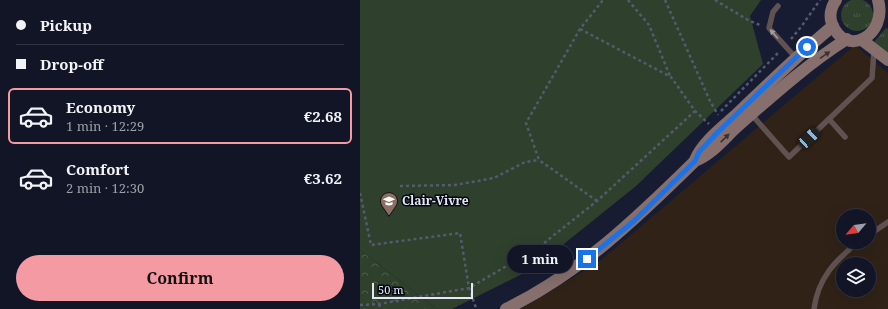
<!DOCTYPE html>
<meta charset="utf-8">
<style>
body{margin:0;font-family:"Noto Serif",serif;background:#1f2232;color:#f1f3f6;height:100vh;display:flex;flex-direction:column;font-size:15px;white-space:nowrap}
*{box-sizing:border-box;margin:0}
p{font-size:13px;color:#9c9fa7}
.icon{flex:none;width:22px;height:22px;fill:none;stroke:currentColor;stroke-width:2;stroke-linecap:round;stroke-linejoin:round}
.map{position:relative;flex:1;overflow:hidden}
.sheet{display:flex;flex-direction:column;background:#121526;width:360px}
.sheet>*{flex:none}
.hud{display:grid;align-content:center;height:88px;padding:0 16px;background:#121526}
.needle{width:26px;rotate:241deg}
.fabs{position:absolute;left:476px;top:209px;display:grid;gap:8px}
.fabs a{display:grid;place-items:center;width:40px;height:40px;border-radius:50%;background:#121526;box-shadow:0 4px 16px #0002,0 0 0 1px #313443;font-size:20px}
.scale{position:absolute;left:12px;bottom:10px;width:101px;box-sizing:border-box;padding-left:4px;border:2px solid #e3e7f7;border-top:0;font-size:11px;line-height:14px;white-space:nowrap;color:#e3e7f7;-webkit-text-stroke:3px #060811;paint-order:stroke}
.end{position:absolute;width:18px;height:18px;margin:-9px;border:5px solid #1a73e8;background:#fff;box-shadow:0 0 0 2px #fff}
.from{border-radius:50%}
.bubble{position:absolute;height:28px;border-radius:14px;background:#121526;box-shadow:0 4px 16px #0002,0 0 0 1px #313443;font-size:13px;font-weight:700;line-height:28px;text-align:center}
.car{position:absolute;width:12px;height:24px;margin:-12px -6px;border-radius:5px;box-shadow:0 0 3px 1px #0007;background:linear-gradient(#222 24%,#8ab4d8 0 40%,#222 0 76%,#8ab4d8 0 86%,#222 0)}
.hud b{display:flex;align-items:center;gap:14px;height:38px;font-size:15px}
.hud b+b{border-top:1px solid #313443}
.hud i{width:10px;height:10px;background:#f1f3f6}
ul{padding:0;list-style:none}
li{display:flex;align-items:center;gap:12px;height:56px;margin:0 8px 6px;padding:0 8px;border:2px solid transparent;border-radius:6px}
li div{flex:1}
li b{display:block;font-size:15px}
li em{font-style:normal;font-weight:700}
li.on{border-color:#f49aa3}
li>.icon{width:36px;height:36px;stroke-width:1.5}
.primary-button{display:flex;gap:8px;margin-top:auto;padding:8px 16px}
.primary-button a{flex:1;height:46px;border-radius:24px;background:#f49aa3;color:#111;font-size:16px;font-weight:700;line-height:46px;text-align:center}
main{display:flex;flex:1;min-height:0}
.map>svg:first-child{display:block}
</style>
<main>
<section class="sheet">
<div class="hud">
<b><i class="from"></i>Pickup</b>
<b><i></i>Drop-off</b>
</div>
<ul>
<li class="on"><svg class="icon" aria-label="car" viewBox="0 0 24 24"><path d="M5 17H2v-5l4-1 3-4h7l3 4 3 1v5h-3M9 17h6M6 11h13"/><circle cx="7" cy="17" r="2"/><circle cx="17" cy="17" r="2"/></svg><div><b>Economy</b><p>1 min · 12:29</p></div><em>€2.68</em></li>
<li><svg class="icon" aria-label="car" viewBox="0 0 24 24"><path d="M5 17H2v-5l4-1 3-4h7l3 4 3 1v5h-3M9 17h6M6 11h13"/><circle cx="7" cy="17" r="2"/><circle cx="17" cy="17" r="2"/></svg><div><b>Comfort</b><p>2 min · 12:30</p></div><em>€3.62</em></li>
</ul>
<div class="primary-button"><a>Confirm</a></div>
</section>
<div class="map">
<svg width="528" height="309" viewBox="0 0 528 309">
<defs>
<pattern id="grass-tufts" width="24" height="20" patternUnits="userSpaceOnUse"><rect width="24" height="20" fill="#2f402c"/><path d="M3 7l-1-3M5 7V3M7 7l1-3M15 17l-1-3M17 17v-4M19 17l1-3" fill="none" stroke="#4d5c4b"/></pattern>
<pattern id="forest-crowns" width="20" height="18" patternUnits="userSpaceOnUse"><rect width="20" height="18" fill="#2f402c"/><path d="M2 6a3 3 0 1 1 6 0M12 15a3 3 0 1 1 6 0" fill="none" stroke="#4d5c4b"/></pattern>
</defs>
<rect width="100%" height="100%" fill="#181c33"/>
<!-- commercial -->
<path fill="#302216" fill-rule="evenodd" d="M495,45L528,73V309H161L240,261ZM483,216H509V242H483ZM483,264H509V290H483Z"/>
<!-- grass -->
<g fill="url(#grass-tufts)">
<circle cx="497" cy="15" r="16"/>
<path d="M526,28L528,29V53L514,42Z"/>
</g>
<!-- forest -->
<path fill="url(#forest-crowns)" d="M0,250L77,309H0Z"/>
<!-- pitch -->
<path fill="#2f402c" d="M0,0H401L390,16L403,64L276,186L174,268L92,309H77L0,250Z"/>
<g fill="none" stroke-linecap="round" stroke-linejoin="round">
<!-- path -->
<g stroke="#565a6f" stroke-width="2.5" stroke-dasharray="3 3" stroke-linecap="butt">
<path d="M268,0L289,25L310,76"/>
<path d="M305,0L350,101L358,115"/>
<path d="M355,0L388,20L402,26"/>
<path d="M220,29L311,77L335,111L349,124"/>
<path d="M431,39L441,27L460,0"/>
<path d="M361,111L419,52"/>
<path d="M40,186L95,185L134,178L165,162L179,160"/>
<path d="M0,193L11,245L100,233L109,288L116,308L114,309"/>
<path d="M237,201L179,160L166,123L220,29L243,0"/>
<path d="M19,304L20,309"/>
<path d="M0,305L19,304L109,288L179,247L237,201L335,111"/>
</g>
<!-- lane -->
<g stroke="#605250" stroke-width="5.5">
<path d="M418,6L413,12L409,28L436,58"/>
<path d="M391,114L429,157L512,78L514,50"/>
<path d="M469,119L485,137"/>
<path d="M509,235L528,222"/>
<path d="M454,309C458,278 475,261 498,242"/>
</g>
<!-- secondary -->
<g stroke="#866f6c" stroke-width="12">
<path d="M476,0C471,7 469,16 472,24C486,59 528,35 518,0"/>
<path d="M502,40L528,60"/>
<path d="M335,160C343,141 363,127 378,113C409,83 440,53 473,26"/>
<path d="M146,309C220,273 277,218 335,161C353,154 365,137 379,125C412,96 450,62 487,39"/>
</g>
</g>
<!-- one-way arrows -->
<defs><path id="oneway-solid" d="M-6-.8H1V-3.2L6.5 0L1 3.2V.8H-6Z"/></defs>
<use fill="#a29ca4" href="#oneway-solid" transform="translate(414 34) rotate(-131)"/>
<g fill="#393135">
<use href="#oneway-solid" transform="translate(465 55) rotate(-35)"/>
<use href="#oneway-solid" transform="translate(365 138) rotate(-44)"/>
</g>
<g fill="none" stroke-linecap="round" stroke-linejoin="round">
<!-- route -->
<path stroke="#1a73e8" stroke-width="5" d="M227,259L274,221L335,161L339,152L358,132L447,47"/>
</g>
<!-- icons -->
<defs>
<g id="school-pin" transform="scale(0.9)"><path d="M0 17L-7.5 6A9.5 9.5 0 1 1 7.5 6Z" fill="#8d6e63" stroke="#060811"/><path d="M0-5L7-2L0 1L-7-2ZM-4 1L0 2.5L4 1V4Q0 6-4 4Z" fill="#fff"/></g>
</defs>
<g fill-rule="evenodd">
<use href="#school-pin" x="29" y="201"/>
</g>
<g text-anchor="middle" stroke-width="3" stroke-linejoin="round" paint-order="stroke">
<!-- poi labels -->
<g font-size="12" font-weight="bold" fill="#e3e7f7" stroke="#060811" text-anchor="start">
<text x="42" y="205">Clair-Vivre</text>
</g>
</g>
</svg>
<div class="fabs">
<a><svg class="needle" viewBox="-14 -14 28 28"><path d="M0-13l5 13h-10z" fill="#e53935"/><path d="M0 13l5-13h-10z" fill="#9c9fa7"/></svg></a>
<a><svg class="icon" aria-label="layers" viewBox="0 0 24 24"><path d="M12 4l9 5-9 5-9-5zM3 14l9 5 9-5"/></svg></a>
</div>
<div class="scale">50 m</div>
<i class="end from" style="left:447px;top:47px"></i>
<i class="end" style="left:227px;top:259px"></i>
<div class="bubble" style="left:147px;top:245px;width:66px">1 min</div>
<i class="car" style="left:449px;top:138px;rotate:47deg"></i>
</div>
</main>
